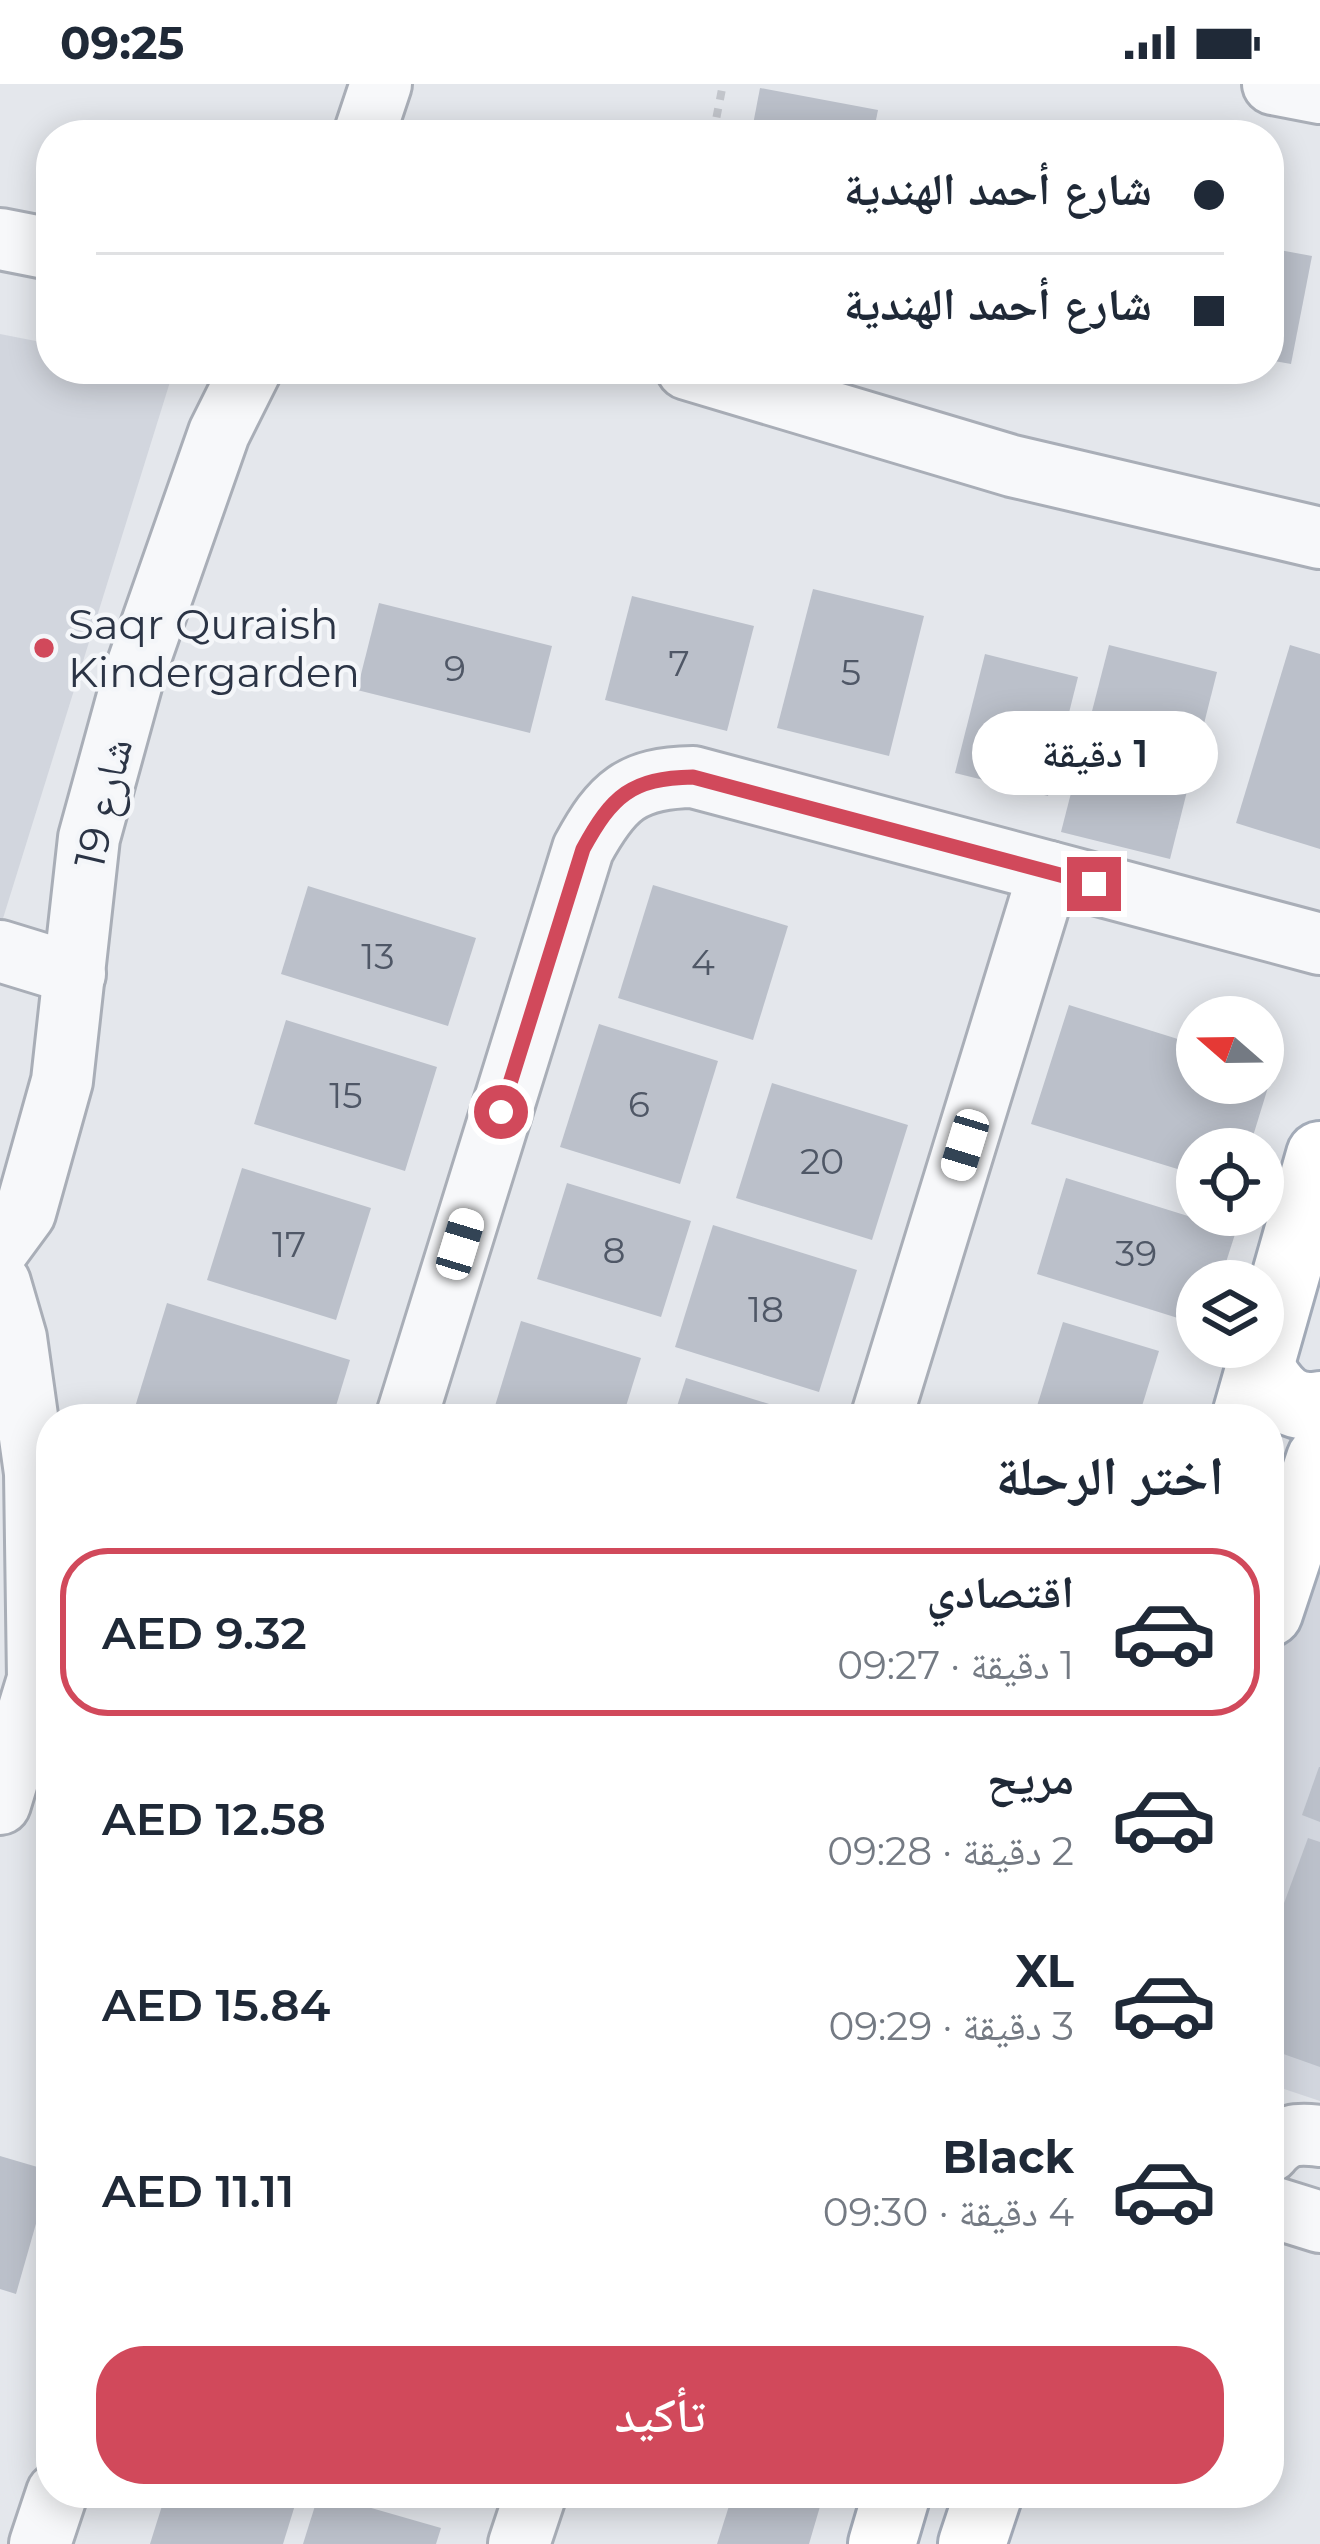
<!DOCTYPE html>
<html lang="ar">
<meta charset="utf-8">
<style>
body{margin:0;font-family:Montserrat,"Noto Naskh Arabic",sans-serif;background:#f2f2f3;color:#1f2937;direction:rtl;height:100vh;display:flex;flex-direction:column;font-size:45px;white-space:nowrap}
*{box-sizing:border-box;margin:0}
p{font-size:39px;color:#747a83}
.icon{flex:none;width:66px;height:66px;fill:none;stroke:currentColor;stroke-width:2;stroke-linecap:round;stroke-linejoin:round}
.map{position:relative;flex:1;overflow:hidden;direction:ltr}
.sheet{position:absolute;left:36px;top:1320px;width:1248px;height:1104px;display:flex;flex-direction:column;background:#fff;border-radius:48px;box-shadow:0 6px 30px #0003;direction:rtl}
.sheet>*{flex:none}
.hud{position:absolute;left:36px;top:36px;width:1248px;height:264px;border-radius:48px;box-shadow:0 6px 30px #0003;direction:rtl;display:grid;align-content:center;height:264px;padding:0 60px;background:#fff}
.needle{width:78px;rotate:290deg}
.fabs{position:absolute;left:1176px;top:912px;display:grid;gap:24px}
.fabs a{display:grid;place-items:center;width:108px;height:108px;border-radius:50%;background:#fff;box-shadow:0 6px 30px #0003;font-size:60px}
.end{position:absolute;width:54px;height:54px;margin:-27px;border:15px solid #d1495b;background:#fff;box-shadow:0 0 0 6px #fff}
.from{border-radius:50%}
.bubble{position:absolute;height:84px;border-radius:42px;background:#fff;box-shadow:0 6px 30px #0003;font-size:39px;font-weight:600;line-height:84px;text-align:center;direction:rtl}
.car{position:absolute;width:36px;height:72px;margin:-36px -18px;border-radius:15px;box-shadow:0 0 9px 3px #0007;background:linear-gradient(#fff 24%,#345 0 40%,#fff 0 76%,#345 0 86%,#fff 0)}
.hud b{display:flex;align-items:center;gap:42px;height:114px;font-size:45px}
.hud b+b{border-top:3px solid #e0e1e3}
.hud i{width:30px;height:30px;background:#1f2937}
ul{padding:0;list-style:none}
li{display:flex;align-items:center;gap:36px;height:168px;margin:0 24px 18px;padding:0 36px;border:6px solid transparent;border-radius:48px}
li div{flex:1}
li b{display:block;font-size:45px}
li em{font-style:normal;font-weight:600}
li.selected{border-color:#d1495b}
li>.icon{width:108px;height:108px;stroke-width:1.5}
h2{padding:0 60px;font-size:54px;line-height:144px}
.button{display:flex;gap:24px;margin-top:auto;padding:24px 60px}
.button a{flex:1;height:138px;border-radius:48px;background:#d1495b;color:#fff;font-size:48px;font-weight:600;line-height:138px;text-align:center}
.status{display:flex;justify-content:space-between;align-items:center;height:84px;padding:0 60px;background:#fff;direction:ltr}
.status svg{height:33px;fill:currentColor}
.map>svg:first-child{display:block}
</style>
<div class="status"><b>09:25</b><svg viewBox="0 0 49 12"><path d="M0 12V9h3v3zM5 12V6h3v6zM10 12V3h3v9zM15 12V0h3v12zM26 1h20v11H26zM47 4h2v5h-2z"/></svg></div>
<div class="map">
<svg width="1320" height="2460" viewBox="0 0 1320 2460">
<rect width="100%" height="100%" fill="#e4e7ec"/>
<!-- built -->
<g fill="#d2d6de">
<path d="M0,250L51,260V285H174L0,844Z"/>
<path d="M1320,1399V2017L1269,2000V1559Z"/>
</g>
<!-- building -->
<g fill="#bbc0ca">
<path d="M760,4L878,26L873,51H751Z"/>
<path d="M912,42L951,49V51H910Z"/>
<path d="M1269,164L1312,172L1291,280L1269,276Z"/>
<path d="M813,505L924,532L889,672L777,644Z"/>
<path d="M632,512L754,542L727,647L605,616Z"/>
<path d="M379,519L552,562L530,649L357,606Z"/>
<path d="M1109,561L1217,588L1170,775L1061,748Z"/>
<path d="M1290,561L1320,570V765L1236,739Z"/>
<path d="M985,570L1078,593L1048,712L955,689Z"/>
<path d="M653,801L788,842L753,956L618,914Z"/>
<path d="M308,802L476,854L448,942L281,890Z"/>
<path d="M1069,921L1197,961V999H1263V981L1274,984L1249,1065H1197V1091L1031,1040Z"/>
<path d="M286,936L437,983L405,1087L254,1040Z"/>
<path d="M599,940L718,977L680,1100L560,1063Z"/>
<path d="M772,999L908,1041L872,1156L736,1114Z"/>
<path d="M242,1084L371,1124L336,1236L207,1196Z"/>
<path d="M1066,1094L1236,1147L1220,1197H1197V1240L1037,1190Z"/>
<path d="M567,1099L691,1137L661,1233L537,1195Z"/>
<path d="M713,1141L857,1186L819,1308L675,1263Z"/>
<path d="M167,1219L350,1276L332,1335H174L135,1323Z"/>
<path d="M521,1237L641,1274L622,1335H491Z"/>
<path d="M1063,1238L1159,1267L1138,1335H1033Z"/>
<path d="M686,1294L814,1334V1335H673Z"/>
<path d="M1319,1683H1320V1738L1302,1731Z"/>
<path d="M1308,1754L1320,1758V1983L1269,1965V1860Z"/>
<path d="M0,2072L51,2087L16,2210L0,2205Z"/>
<path d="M166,2409H257L295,2421L283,2460H150Z"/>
<path d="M319,2409L441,2444L436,2460H303Z"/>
<path d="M733,2409H789L821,2419L809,2460H717Z"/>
</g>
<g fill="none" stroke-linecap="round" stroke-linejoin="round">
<!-- minor casing -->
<g stroke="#a9aeb7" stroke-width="66">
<g id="minor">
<path d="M1273,0L1320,9"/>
<path d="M364,51L381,0"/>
<path d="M0,155L51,165"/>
<path d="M687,285L1012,382L1320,454"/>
<path d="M0,867L75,890"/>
<path d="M0,1163L25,1129L62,997L89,754L133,594L219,349L251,285"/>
<path d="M0,1199L16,1254L35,1389L38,1595L0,1720"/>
<path d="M406,1335L583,765C612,712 631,694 693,693L1320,860"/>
<path d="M881,1335L1049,788"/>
<path d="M1269,2068C1284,2050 1297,2049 1320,2052"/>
<path d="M1269,2122L1320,2138"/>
<path d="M40,2460L57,2409"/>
<path d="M519,2460L536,2409"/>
</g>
</g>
<!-- major casing -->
<g stroke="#a3abb8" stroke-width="72">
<g id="major">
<path d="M1261,1284C1274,1308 1290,1327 1320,1321"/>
<path d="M1245,1335L1320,1071"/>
<path d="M1269,1529L1320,1375"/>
<path d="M882,2460L897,2409"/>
<path d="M972,2460L989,2409"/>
</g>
</g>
<!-- path -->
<path stroke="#c2c5cb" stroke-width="8" stroke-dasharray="9 9" stroke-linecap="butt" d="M713,51L723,0"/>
<!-- minor -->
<use href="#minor" stroke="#f7f8fa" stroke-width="60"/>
<!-- major -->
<use href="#major" stroke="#fff" stroke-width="66"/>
</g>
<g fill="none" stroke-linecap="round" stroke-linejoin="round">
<!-- route -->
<path stroke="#d1495b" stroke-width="15" d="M501,1028L583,765C612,712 631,694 693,693L1094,800"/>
</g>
<!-- markers -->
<circle fill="#d1495b" stroke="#f4f6f9" stroke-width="4.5" cx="44" cy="564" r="12"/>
<g text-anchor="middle" stroke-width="9" stroke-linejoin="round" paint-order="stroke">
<!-- number labels -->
<g font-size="36" fill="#4f5766">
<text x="679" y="592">7</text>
<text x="455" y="597">9</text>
<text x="851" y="601">5</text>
<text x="378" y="885">13</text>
<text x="703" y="891">4</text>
<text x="346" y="1024">15</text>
<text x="639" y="1033">6</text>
<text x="822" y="1090">20</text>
<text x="289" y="1173">17</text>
<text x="614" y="1179">8</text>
<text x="1136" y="1182">39</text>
<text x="766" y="1238">18</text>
</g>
<!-- poi labels -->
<g font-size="42" fill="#2b3445" stroke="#f4f6f9" text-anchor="start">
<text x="68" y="555">Saqr Quraish<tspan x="68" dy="48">Kindergarden</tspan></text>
</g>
<!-- street labels -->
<g font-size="42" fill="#2b3445" stroke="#f4f6f9">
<text transform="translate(103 719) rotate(-77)" y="15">شارع 19</text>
</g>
</g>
</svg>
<div class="fabs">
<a><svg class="needle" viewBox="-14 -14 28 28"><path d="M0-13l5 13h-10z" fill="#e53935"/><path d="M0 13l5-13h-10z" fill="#747a83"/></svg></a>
<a><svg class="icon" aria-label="locate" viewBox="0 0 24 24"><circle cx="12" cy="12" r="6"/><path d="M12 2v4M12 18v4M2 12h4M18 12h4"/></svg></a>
<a><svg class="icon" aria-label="layers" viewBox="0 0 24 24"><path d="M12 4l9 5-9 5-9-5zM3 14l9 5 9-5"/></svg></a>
</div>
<i class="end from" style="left:501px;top:1028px"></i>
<i class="end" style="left:1094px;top:800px"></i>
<div class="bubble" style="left:972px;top:627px;width:246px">1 دقيقة</div>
<i class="car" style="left:965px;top:1061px;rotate:197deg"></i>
<i class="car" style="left:460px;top:1160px;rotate:17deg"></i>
<div class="hud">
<b><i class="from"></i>شارع أحمد الهندية</b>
<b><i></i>شارع أحمد الهندية</b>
</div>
<section class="sheet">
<h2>اختر الرحلة</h2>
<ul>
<li class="selected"><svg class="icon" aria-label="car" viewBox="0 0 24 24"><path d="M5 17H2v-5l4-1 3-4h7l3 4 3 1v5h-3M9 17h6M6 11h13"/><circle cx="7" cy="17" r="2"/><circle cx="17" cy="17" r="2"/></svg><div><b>اقتصادي</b><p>1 دقيقة · 09:27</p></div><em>AED 9.32</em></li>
<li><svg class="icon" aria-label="car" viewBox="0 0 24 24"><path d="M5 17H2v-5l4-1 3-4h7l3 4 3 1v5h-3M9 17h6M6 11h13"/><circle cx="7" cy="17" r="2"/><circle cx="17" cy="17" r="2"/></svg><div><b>مريح</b><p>2 دقيقة · 09:28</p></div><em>AED 12.58</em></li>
<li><svg class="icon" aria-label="car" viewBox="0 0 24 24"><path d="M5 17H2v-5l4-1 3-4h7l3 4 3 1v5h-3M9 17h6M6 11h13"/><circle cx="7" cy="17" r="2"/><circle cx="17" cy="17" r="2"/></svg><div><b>XL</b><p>3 دقيقة · 09:29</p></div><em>AED 15.84</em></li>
<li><svg class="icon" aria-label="car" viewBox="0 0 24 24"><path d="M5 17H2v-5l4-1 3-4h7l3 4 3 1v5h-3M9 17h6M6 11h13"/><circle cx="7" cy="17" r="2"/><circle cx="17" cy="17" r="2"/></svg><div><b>Black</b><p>4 دقيقة · 09:30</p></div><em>AED 11.11</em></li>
</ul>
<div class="button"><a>تأكيد</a></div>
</section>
</div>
